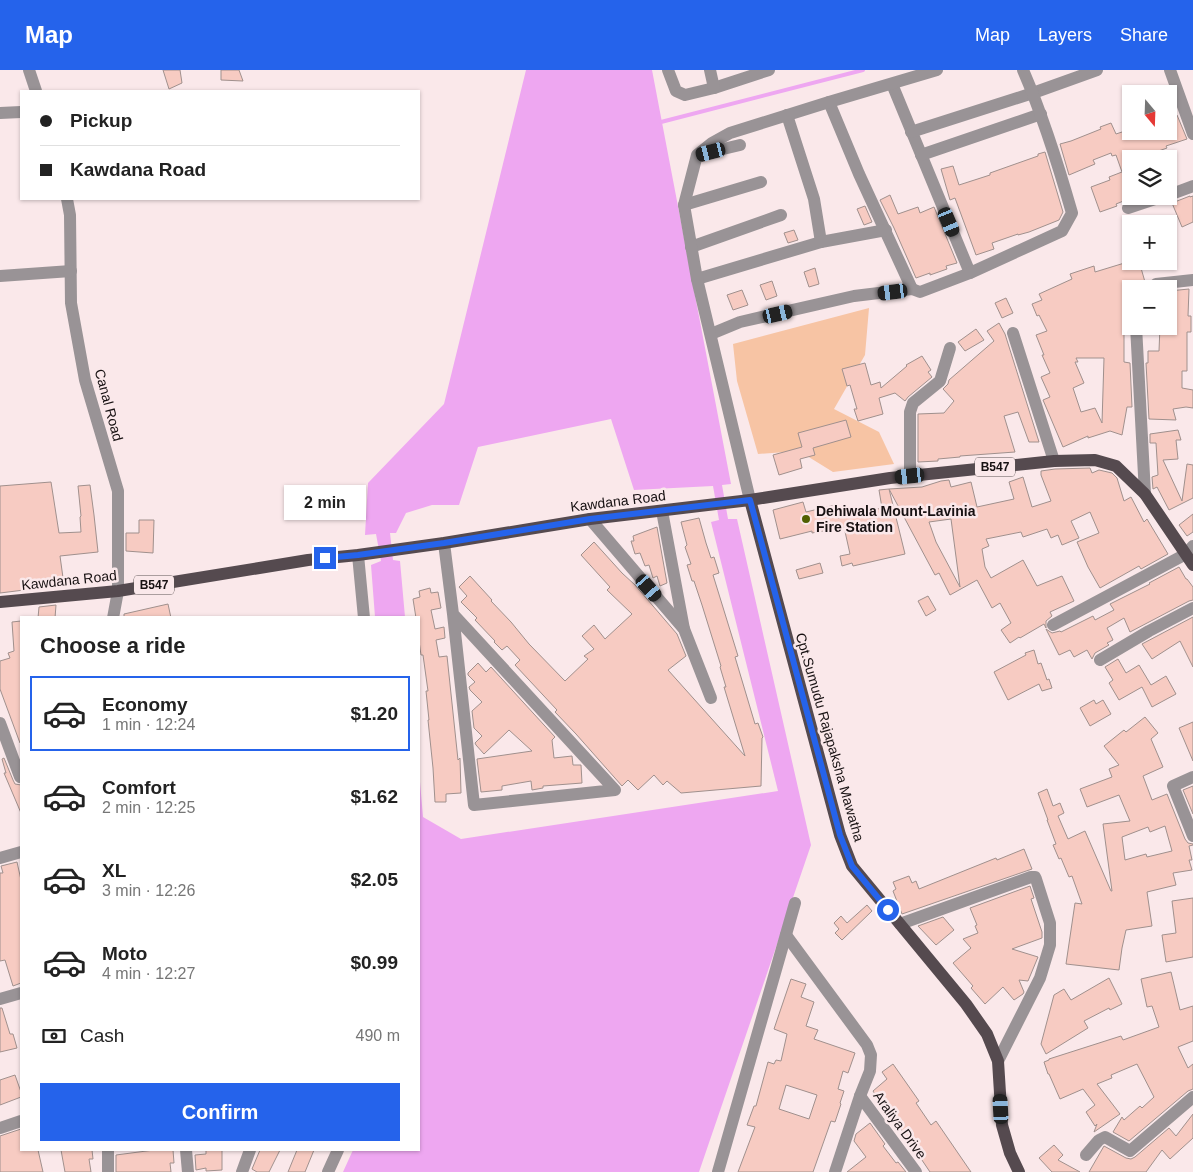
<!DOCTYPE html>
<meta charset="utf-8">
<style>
body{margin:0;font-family:Helvetica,sans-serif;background:#f2f2f2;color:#222;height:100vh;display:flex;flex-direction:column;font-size:19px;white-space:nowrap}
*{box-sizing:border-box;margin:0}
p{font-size:16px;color:#767676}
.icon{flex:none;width:28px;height:28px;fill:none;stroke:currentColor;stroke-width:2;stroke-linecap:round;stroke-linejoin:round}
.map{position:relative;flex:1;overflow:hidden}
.drawer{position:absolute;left:20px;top:546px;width:400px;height:535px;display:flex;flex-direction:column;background:#fff;border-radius:0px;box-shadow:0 1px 4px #0004}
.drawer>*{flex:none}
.hud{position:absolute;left:20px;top:20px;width:400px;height:110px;border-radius:0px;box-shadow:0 1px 4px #0004;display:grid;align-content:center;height:110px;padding:0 20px;background:#fff}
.needle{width:32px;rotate:161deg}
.buttons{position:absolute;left:1122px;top:15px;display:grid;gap:10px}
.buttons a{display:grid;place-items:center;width:55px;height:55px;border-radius:0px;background:#fff;box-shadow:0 1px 4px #0004;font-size:25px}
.end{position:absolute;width:22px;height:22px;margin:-11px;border:6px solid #2563eb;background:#fff;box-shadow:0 0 0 2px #fff}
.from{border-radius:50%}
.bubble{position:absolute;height:35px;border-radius:0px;background:#fff;box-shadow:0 1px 4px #0004;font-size:16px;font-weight:700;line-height:35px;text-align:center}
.car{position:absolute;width:15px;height:30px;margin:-15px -8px;border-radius:6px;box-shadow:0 0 4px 1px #0007;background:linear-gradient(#222 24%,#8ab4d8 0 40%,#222 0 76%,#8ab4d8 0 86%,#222 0)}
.hud b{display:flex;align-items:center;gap:18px;height:48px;font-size:19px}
.hud b+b{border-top:1px solid #e0e0e0}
.hud i{width:12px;height:12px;background:#222}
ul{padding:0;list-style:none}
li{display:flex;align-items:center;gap:15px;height:75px;margin:0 10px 8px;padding:0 10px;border:2px solid transparent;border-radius:0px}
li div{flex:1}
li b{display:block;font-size:19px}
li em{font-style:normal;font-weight:700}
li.selected{border-color:#2563eb}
li>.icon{width:45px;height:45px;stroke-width:1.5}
h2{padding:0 20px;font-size:22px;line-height:60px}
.pay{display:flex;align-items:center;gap:12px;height:55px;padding:0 20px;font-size:19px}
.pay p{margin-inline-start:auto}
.action{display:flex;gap:10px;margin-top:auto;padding:10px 20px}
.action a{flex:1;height:58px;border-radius:0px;background:#2563eb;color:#fff;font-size:20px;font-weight:700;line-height:58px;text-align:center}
header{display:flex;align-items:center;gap:30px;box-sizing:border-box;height:70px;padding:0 25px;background:#2563eb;color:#fff}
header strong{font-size:24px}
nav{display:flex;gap:28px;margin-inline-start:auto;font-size:18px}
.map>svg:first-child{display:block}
</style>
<header>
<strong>Map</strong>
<nav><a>Map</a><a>Layers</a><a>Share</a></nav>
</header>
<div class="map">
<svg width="1193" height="1102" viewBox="0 0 1193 1102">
<rect width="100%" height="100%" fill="#fae8ea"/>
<!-- green -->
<path fill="#f7c4a4" d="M869,238L865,285L834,339L879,362L894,394L833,402L799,381L758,384L737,311L733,274Z"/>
<!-- water -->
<path fill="#eea7f1" d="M526,0H652L731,414L722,415L728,449H737L811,775L699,1102H343L353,1080H419V700L423,747L461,769L778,721L711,452L719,450L713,416L634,420L611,349L478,377L459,435H432L406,443L396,463H390L393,490L400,491L405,547H375L371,495L381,491L376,464L365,465L368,413L444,334Z"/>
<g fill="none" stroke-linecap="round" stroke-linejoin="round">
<!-- stream -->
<path stroke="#eea7f1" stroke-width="4" d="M661,52L863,0"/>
</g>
<!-- building -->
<g fill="#f7cbc2" stroke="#a0908d" fill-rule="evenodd">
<path d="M163,0H180L182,13L169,19Z"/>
<path d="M221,0H239L243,11L221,10Z"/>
<path d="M1177,45L1187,69L1166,76L1167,78L1136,89H1131V90L1129,91L1131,98V128L1116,134L1117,136L1100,142L1091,117L1110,110L1109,107L1122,102L1116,85L1112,86L1111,83L1093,90L1095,94L1069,105L1060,74L1071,71L1101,59L1100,57L1111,53L1116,64L1131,59V61H1169V47Z"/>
<path d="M1045,82L1063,142L1059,150L1029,162L1018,165V164L992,173L994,179L976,185L955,128L950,130L941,99L953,96L959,115L990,105V103L1038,86V84Z"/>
<path d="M890,125L898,144L918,137L920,143L934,137L957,193L946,196L947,199L930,205V203L916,208L894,158L880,130Z"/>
<path d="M1190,126V127L1193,126V152L1182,157L1172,133Z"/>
<path d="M865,136L872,152L864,155L857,139Z"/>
<path d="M794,160L798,170L788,173L784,163Z"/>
<path d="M1131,191H1139L1147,219H1125L1131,238V249L1129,252L1124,253V292L1130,293L1132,337H1127L1122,365L1110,361L1088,368V366L1063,377L1043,330L1050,327L1041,307L1050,303L1042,285H1044L1036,265L1047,261L1039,245L1037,246L1032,234L1042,230L1039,224L1072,209L1070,204L1094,196L1095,202ZM1076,288H1104L1102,353L1095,338L1081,342L1073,318L1084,313L1075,292H1078Z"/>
<path d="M815,198L819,214L809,217L804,202Z"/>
<path d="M772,211L777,226L766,230L760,215Z"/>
<path d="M1189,219L1188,246H1191V262H1187V301H1182V318L1193,320V338L1186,337L1173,339L1176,350L1149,349L1146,293H1148V281H1159L1160,256H1169V221Z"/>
<path d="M742,220L748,235L733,240L727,225Z"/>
<path d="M1006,228L1013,243L1002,248L995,233Z"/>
<path d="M999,253L1005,264L1039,372H1029L1018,342L1004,346L1015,382L960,386V387L938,389V391L918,392V344L944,343L954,331L943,319L948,314L949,310L994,271L987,261Z"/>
<path d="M976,259L984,270L965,281L958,272Z"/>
<path d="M922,286L931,300L928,302L932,307L908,327L905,331L895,323L879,328L883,344L858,351L854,339H857L850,315L847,316L842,299L865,293L871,315L880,312L881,318L907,296L906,295Z"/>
<path d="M846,350L851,367L813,378L815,385L800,389L802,398L779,405L773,385L802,377L798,363Z"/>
<path d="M1178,360L1181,370H1176L1178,389L1163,390L1182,431L1187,394L1193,395V428L1169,440L1157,417L1153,419L1152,407L1158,405L1156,373H1150V364Z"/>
<path d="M1090,398L1092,403L1099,400L1112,403L1117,408L1124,431L1131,427L1144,452L1147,449L1168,484L1141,499L1139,496L1100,518L1088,497L1077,472L1099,463L1090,442L1071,451L1079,468L1062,475L1058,465L1051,468L1047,459L1023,467L1021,462L986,469L989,476L982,479L985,497L991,508L1023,490L1037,516L1062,506L1074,531L1050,542L1052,546L1046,551V558L1044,554L1020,568L1019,567L1010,573L1001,560L1011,553L1000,533L992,538L977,510L950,525L939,503L935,505L889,419L922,417L941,411L949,410L951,417L971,412L977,437L1014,429L1009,412L1023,407L1032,437L1051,431L1041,405V401L1055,399ZM951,449L960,517L936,472L929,452Z"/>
<path d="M51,412L59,463L81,462L80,447L81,446L78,416L90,415L94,445L98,482L60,486L64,515L0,523V416Z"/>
<path d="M889,419L905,484L853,496L852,493L842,496L840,486L850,484L844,457L812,463V461L780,469L773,440L803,432L806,442L835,435L838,448L882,438L879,420Z"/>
<path d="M1193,444V462L1187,466L1179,455Z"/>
<path d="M699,448L706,473L711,488L714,487L719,503L713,505L738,586L735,587L755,654L758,653L763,667L762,668L761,716L681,723L667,711L663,715L654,705L638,720L628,710L622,716L576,664L555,642L557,640L515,595L520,590L507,576L502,580L494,572L495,571L475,550L477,548L461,532L467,526L459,517L470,506L492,530L491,531L511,552L529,574L565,611L588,589L584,586L594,579L582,566L594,555L605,569L632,544L607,520L610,517L581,485L594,472L622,503L635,515L677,564L686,586L668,600L745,686L724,617H726L720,597L721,596L702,535L694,511H692L687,495L691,494L685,477L687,475L681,452Z"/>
<path d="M139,450H154L153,483L126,481V463H139Z"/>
<path d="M657,457L667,513L660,516L657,506L653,508L649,495L645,496L640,483L635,484L631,471H634L633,466Z"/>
<path d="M820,493L823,503L799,509L796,500Z"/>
<path d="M1179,497L1186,509H1187L1193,517V530L1189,531L1130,562L1124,548L1107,558L1113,570L1107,573L1109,575L1095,583L1092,589L1087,580L1074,587L1070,580L1059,585L1046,559L1052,563L1060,561L1061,562L1093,546L1095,550L1114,540L1110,534L1150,514L1149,513Z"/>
<path d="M430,518L431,523L438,522L441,538L431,540L435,559L444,557L445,568L436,570L439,587L447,586L458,690L460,688L461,723L446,724V732H435L433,698L428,650H429L426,621H428L423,585H421L419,571V548H416L413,529L420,527L419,521Z"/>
<path d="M928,526L936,540L926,546L918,531Z"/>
<path d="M168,534L171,548H124V544Z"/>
<path d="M56,535L55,548H38L39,537Z"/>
<path d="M1193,547V597L1180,571L1152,589L1142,574Z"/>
<path d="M21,551V672L20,673L0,619V591L10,588L8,583L14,581L12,552Z"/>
<path d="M1034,580L1038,594L1041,593L1047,610L1049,609L1052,618L1042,621L1039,614L1008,630L994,602L1026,585L1025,583Z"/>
<path d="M1118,589L1126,603L1139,595L1151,615L1166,606L1176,624L1152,637L1142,617L1119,630L1109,613L1113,610L1105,597Z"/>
<path d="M478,593L486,602L491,597L555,667L552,670L554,688L572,686L573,695H581L582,713L543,716V718L532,720L531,711L502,716V720L481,722L477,689L532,681L509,660L484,684L476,675L475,673L482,666L474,658L472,641L482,632L470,620L469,617L475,612L468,605V603Z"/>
<path d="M1094,630L1096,634L1103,630L1111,644L1090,656L1080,638Z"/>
<path d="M1145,647L1158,663L1151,669L1163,697L1143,706L1152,730L1167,724L1185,769L1188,773L1193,774V775L1189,776L1192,790H1189L1192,800L1173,803L1176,815L1147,822L1152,856L1126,860L1122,878L1119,900L1066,894L1075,833L1082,834L1072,806L1069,807L1061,788L1059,789L1053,775L1056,774L1047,750H1048L1038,723L1047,719L1053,736L1060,733L1064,743L1058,746L1068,769L1085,761L1111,821H1112L1103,754L1130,751L1119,725L1087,737L1080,719L1112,707L1109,699L1119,695L1104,676L1124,660L1126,662ZM1165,756L1172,781L1147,787L1146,784L1125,790L1122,767L1148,757L1150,762Z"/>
<path d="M1193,652V691L1179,658Z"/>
<path d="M4,688L13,710L15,714L21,715V743L4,703H6L2,689Z"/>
<path d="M1193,716V744L1183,720Z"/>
<path d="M1024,779L1032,799L902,844L893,821L896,819L893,812L909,806L912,813L916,811L919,819L996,788L997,790Z"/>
<path d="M17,792L21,810V913L13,916L5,890L0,891V803H3L1,796Z"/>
<path d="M1030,816L1034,828L1031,829L1042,862V868L1012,879L1038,887L1028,911L1019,910L1024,922L1023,924L1014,930L1003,917L985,934L971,918L973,916L953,893L971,878L963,869L978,863L975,856L977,855L970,838Z"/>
<path d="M1193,828V887L1166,892L1162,865L1176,863L1172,831Z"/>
<path d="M867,835L872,841L842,870L835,863L839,859L834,853L841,846L847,853Z"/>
<path d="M943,847L954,860L936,875L918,856Z"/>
<path d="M1171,902L1180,940L1193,936V971L1178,977L1188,998L1193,994V1019L1188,1021L1129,1071L1113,1062L1122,1047L1124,1050L1140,1036L1142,1038L1154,1027L1137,994L1111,1005L1112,1008L1097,1014L1120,1044L1094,1062L1097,1054L1095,1056L1086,1042L1095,1035L1083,1019L1060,1029L1049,1004H1048L1044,992L1049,990V989L1121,966L1123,970L1159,957L1152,936L1147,937L1141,909Z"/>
<path d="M1109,908L1122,934L1110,940L1109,938L1084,951L1088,958L1046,984L1041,974L1054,925L1064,919L1071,930Z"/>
<path d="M791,909L806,914L801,927L814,932L806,956L818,960L814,969L855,983L848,1003L843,1001L838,1019L844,1021L840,1033L841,1034L835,1052L831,1051L813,1102H738L755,1057L747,1055L754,1036H756L768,992L774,994L776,990L781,991L787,964L774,959ZM786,1015L817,1025L809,1049L779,1039Z"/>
<path d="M0,938H2L10,964H13L17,978L0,982Z"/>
<path d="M893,994L919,1031L916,1033L931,1055L936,1051L971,1102H930L899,1056L901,1055L884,1030L880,1032L873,1021L887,1009L882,1002Z"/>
<path d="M15,1005L21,1022V1027L0,1035V1010Z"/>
<path d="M1193,1044V1068L1170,1089L1162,1080L1146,1102H1089L1104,1076L1126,1088L1131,1089L1135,1087L1169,1058L1176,1066Z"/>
<path d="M870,1053L885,1074L883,1076L896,1093L898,1092L906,1102H847L866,1087L854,1071L856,1064Z"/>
<path d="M21,1059V1080H38L43,1102H0V1066Z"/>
<path d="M1054,1075L1063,1085L1058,1090L1080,1102H1052L1039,1088Z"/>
<path d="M61,1080H92L93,1089H89L91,1102H65Z"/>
<path d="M154,1080H173L174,1093H170L171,1102H116V1085Z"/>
<path d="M206,1080H222V1100L206,1101V1098L196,1100L195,1085L206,1084Z"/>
<path d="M260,1080H280L269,1102H257L252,1099Z"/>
<path d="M297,1080H314L305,1102H288Z"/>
</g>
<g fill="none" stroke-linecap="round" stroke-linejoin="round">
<!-- minor -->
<g stroke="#999396" stroke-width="12">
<path d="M29,0L36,21"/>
<path d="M668,0L676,21L685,25L714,18L769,0"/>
<path d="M710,0L714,18"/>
<path d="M1170,0L1193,64"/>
<path d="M892,14L970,203"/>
<path d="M829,32L859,104L912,219"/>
<path d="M0,43L21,42"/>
<path d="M787,45L814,129L821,172"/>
<path d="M911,62L1033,23L1097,0"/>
<path d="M702,84L740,75"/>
<path d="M921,85L1041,44"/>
<path d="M1169,125L1193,116"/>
<path d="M67,129L70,145L71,233L85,310L118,421V521L113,548"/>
<path d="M684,135L761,112"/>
<path d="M1128,138L1164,126"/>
<path d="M691,177L781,145"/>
<path d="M0,206L71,201"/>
<path d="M697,209L821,172L886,160"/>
<path d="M1156,214L1193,210"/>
<path d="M1136,256L1145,424"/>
<path d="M1013,263L1054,391"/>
<path d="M711,264L740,252L854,226L912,219L920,222L970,203L1062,161L1072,143C1058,94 1043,46 1023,0"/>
<path d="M910,406V342L913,333L940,311L950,278"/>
<path d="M750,430L697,209L684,135L697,85L712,73L730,63L829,32L937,0"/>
<path d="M662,441L684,559"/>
<path d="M590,449L684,559L711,628"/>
<path d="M444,473L453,544L474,735L615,720L453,544"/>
<path d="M358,485L364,548"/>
<path d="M1053,555L1186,484L1193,476"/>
<path d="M1100,590L1149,561L1193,538"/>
<path d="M0,653L20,707"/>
<path d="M1193,707L1173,716L1193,766"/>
<path d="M0,788L21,782"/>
<path d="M900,854L1031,807H1035L1036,809L1050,853V875L1040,908L998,991"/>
<path d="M786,865L867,975L871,985L870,1001L860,1026L835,1102"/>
<path d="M0,929L21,923"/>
<path d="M860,1026L916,1102"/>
<path d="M0,1058L21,1051"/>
<path d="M186,1080L188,1102"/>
<path d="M1086,1085L1099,1070L1105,1067L1130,1081L1193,1027"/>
<path d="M108,1102V1080"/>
<path d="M242,1102L250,1080"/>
<path d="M328,1102L338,1080"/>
<path d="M718,1102L795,833"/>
</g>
<!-- major -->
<g stroke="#554a4f" stroke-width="12">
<path d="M750,430L840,765L852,796L966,934L987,964L998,991L1002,1055L1010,1083L1019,1102"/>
<path d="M0,532L118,521L308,490L358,485L444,473L590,449L750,430L890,408L1054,391L1095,390L1116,396L1145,424L1193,495"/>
</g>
</g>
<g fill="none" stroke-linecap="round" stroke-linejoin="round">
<!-- route -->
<path stroke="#2563eb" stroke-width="6" d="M325,488L358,485L444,473L590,449L750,430L840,765L852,796L888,840"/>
</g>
<!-- markers -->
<circle fill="#516001" stroke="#fae8ea" stroke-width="2" cx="806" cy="449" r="5"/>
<g text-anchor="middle" stroke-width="5" stroke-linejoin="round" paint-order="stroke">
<!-- shield labels -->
<g fill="#fae8ea" stroke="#5b5253" stroke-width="1">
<rect x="975" y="387.5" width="40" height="19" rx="4"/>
<rect x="134" y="505.5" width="40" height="19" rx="4"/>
</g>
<g font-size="12" font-weight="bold" fill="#171112">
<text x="995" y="401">B547</text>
<text x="154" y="519">B547</text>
</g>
<!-- street labels -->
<g font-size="14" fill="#171112" stroke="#fae8ea">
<text transform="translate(109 335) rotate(75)" y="5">Canal Road</text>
<text transform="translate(618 431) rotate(-7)" y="5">Kawdana Road</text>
<text transform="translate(69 510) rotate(-6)" y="5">Kawdana Road</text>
<text transform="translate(830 667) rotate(74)" y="5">Cpt.Sumudu Rajapaksha Mawatha</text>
<text transform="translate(900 1055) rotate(54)" y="5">Araliya Drive</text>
</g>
<!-- poi labels -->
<g font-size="14" font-weight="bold" fill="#171112" stroke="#fae8ea" text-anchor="start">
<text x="816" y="446">Dehiwala Mount-Lavinia<tspan x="816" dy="16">Fire Station</tspan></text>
</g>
</g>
</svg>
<div class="buttons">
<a><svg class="needle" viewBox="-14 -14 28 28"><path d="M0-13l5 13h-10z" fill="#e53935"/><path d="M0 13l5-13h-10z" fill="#767676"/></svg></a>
<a><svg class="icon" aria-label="layers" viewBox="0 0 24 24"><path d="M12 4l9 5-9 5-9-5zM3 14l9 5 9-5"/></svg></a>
<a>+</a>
<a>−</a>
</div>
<i class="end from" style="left:888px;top:840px"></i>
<i class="end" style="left:325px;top:488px"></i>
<div class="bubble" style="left:284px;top:415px;width:82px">2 min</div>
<i class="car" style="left:711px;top:82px;rotate:256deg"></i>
<i class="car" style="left:949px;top:152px;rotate:157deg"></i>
<i class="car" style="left:893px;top:222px;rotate:263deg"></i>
<i class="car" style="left:778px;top:244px;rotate:77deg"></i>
<i class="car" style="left:910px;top:406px;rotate:264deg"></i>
<i class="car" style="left:649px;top:518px;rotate:139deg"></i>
<i class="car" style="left:1001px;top:1039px;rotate:357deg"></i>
<div class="hud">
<b><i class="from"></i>Pickup</b>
<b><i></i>Kawdana Road</b>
</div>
<section class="drawer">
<h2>Choose a ride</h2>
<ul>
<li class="selected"><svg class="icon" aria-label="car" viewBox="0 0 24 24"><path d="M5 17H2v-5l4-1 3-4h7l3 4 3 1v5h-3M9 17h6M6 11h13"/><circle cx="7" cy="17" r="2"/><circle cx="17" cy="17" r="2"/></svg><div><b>Economy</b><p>1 min · 12:24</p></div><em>$1.20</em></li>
<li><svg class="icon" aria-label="car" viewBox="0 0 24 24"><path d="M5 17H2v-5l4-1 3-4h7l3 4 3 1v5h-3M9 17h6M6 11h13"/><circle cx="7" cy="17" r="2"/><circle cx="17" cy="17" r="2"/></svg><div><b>Comfort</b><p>2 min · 12:25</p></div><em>$1.62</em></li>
<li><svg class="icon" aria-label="car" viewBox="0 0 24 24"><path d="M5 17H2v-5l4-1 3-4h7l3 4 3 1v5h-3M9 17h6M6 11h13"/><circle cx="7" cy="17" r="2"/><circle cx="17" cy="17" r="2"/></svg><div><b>XL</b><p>3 min · 12:26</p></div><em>$2.05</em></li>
<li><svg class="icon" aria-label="car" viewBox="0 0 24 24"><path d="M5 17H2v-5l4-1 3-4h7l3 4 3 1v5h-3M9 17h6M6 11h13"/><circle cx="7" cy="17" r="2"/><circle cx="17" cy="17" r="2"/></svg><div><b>Moto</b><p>4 min · 12:27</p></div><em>$0.99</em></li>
</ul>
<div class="pay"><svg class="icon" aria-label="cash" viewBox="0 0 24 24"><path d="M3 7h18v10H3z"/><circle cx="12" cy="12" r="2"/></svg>Cash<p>490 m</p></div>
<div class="action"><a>Confirm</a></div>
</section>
</div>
